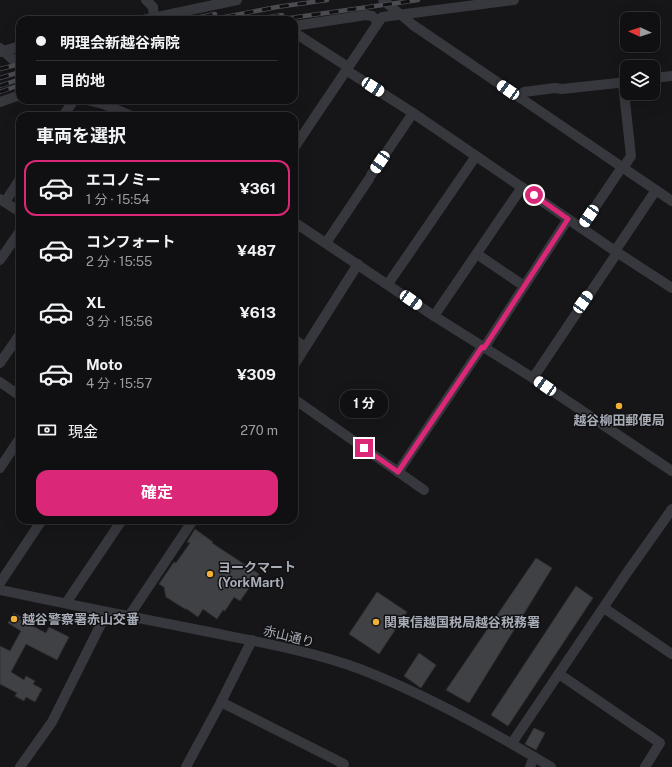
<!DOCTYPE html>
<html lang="ja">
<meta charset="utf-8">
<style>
body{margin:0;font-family:"Public Sans","Noto Sans JP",sans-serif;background:#1e1e20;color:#f1f3f6;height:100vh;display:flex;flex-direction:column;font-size:15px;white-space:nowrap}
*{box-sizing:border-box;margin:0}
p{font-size:13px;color:#9c9d9f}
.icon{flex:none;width:22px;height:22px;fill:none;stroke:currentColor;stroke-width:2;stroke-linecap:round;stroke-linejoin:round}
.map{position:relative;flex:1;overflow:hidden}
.drawer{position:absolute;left:16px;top:112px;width:282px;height:412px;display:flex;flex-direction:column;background:#101012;border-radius:12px;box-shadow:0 4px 16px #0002,0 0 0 1px #303032}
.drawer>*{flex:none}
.top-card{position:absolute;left:16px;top:16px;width:282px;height:88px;border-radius:12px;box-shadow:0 4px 16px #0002,0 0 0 1px #303032;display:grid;align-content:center;height:88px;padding:0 20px;background:#101012}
.needle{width:26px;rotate:273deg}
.controls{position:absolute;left:620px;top:12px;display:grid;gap:8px}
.controls a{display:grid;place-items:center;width:40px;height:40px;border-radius:8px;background:#101012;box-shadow:0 4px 16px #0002,0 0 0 1px #303032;font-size:20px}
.end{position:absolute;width:18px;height:18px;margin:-9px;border:5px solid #db2777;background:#fff;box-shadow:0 0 0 2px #fff}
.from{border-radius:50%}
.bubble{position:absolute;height:28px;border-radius:12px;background:#101012;box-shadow:0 4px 16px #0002,0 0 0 1px #303032;font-size:13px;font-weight:700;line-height:28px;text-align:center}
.car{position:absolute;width:12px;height:24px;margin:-12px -6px;border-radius:5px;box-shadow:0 0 3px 1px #0007;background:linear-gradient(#fff 24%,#345 0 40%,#fff 0 76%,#345 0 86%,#fff 0)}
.top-card b{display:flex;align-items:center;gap:14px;height:38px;font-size:15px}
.top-card b+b{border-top:1px solid #303032}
.top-card i{width:10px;height:10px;background:#f1f3f6}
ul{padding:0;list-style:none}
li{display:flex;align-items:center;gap:12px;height:56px;margin:0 8px 6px;padding:0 12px;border:2px solid transparent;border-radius:12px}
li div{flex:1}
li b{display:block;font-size:15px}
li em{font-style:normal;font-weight:700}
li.on{border-color:#db2777}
li>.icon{width:36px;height:36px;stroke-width:1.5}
h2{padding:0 20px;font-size:18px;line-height:48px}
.pay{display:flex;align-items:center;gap:10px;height:44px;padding:0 20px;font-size:15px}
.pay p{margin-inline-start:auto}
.button{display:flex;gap:8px;margin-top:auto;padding:8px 20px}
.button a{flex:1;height:46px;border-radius:12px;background:#db2777;color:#fff;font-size:16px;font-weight:700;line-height:46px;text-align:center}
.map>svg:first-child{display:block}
</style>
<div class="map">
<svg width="672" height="767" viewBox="0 0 672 767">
<rect width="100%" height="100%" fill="#161618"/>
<!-- building -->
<g fill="#404145" stroke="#303034">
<path d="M195,529L213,542L212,543L259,574L240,601L234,597L225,611L223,610L217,619L203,609L198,617L187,609H185L166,597L164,587L159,584L174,562L176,563L190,543L187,542Z"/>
<path d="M536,558L552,568L469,703L446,690Z"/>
<path d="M576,586L593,598L508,726L491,715Z"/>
<path d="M377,592L407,612L379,654L349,634Z"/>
<path d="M14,613L21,617L19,619L46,633L49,627L69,637L57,660L26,644L11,672L24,680L26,676L35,681L33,684L42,689L35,702L26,697L24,701L15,696L17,693L0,684V646L10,651L21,631L8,623Z"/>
<path d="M419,653L436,665L421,688L404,676Z"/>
<path d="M534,728L545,733L536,750L525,744Z"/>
</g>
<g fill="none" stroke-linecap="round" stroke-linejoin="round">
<!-- minor -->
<g stroke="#37383d" stroke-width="10">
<path d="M146,0L153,7L154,18"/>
<path d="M383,0L413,25L672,201"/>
<path d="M143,20L237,0"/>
<path d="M294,26L366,15L372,16L378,22"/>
<path d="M294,31L295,33L348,67"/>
<path d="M0,48L20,66"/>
<path d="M0,52L20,46"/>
<path d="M346,70L413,113L476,156"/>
<path d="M653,78L672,76"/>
<path d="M623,83L631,156L623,168"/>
<path d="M520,98L524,92L555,88L562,89L627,82"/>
<path d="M87,100L103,104L132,116"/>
<path d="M0,102L20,95"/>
<path d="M63,116L74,100"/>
<path d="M294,148L382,17L514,0"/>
<path d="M371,175L413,113"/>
<path d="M0,199L20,212"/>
<path d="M5,202L20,179"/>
<path d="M294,222L434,316L533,378L672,471"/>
<path d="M581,228L622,167"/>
<path d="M326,243L369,179"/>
<path d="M615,251L656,190"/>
<path d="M477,254L524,286"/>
<path d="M0,260L20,231"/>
<path d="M388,284L476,156L615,251L672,288"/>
<path d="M434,316L522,187"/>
<path d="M294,339L305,347"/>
<path d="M484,348L568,219"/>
<path d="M0,363L20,334"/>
<path d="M294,365L358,264"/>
<path d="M533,378L617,253"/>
<path d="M0,382L20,396"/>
<path d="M294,399L424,490"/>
<path d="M0,468L20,438"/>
<path d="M398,472L482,347"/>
<path d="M0,583L42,520"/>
<path d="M0,590C66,604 132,617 199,630C253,641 308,650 360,669C427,695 490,730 551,767"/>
<path d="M66,603L122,520"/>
<path d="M604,608L672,654"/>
<path d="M129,616L193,520"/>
<path d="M559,674L660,743L645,767"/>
<path d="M221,702L344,764L342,767"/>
<path d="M512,743L626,574L672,509"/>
<path d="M20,767L52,722L107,612"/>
<path d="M186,767L221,702L252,640"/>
<path d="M530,767L534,757"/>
</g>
<!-- rail casing -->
<g stroke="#4a4c52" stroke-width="4.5">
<g id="rail">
<path d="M186,20L215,14"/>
<path d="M209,20L277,7L327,0"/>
<path d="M252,20L282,15"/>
<path d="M276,20L418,0"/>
<path d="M0,69L20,64"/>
<path d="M0,78L20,72"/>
<path d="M0,86L20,79"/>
<path d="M0,92L20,85"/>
</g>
</g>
<!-- rail -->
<use href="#rail" stroke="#111113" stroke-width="3" stroke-dasharray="9" stroke-linecap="butt"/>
</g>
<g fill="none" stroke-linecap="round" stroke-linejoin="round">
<!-- route -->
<path stroke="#db2777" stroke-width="5" d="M364,448L398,472L482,347L484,348L568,219L534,195"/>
</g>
<!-- markers -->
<g fill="#f2b134" stroke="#111113" stroke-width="1.5">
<circle cx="619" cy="406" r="4"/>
<circle cx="210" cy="574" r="4"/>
<circle cx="14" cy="619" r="4"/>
<circle cx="376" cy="622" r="4"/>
</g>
<g text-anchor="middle" stroke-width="3" stroke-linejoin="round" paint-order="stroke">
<!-- poi labels -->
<g font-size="13" font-weight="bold" fill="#a8adb8" stroke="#111113" text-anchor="start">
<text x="619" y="425" text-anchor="middle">越谷柳田郵便局</text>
<text x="218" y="572">ヨークマート<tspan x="218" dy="15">(YorkMart)</tspan></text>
<text x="22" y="624">越谷警察署赤山交番</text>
<text x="384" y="627">関東信越国税局越谷税務署</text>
</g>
<!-- street labels -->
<g font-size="13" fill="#a8adb8" stroke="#111113">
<text transform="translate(289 636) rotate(14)" y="5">赤山通り</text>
</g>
</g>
</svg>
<div class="controls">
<a><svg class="needle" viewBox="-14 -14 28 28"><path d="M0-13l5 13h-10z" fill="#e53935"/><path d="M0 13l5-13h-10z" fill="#9c9d9f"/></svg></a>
<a><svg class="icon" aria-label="layers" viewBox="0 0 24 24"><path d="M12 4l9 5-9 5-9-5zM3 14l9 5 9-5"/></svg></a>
</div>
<i class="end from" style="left:534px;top:195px"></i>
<i class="end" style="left:364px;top:448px"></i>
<div class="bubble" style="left:340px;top:390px;width:48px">1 分</div>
<i class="car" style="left:373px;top:87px;rotate:123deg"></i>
<i class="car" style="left:508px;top:90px;rotate:305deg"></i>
<i class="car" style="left:380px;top:162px;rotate:214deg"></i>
<i class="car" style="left:589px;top:216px;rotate:214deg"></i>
<i class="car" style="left:411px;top:300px;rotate:125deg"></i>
<i class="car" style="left:583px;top:302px;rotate:35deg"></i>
<i class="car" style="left:545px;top:386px;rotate:304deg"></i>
<div class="top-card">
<b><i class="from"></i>明理会新越谷病院</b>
<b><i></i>目的地</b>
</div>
<section class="drawer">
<h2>車両を選択</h2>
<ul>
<li class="on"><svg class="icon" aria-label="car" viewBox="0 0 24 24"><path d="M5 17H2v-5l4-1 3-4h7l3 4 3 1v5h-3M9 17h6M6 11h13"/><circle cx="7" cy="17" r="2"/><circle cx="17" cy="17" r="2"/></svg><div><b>エコノミー</b><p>1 分 · 15:54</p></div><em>¥361</em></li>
<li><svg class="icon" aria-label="car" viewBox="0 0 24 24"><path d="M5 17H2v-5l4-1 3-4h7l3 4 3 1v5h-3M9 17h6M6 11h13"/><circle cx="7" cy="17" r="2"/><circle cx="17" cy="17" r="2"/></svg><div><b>コンフォート</b><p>2 分 · 15:55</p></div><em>¥487</em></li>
<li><svg class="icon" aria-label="car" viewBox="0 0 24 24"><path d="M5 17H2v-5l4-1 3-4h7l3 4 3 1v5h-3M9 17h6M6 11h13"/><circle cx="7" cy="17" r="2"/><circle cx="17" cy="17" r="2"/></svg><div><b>XL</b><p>3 分 · 15:56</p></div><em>¥613</em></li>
<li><svg class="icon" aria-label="car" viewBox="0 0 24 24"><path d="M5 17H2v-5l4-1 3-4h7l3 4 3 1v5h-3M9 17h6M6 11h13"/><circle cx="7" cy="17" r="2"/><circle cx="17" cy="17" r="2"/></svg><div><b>Moto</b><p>4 分 · 15:57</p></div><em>¥309</em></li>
</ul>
<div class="pay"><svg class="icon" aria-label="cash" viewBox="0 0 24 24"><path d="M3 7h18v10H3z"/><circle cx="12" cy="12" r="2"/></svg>現金<p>270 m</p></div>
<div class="button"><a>確定</a></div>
</section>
</div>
